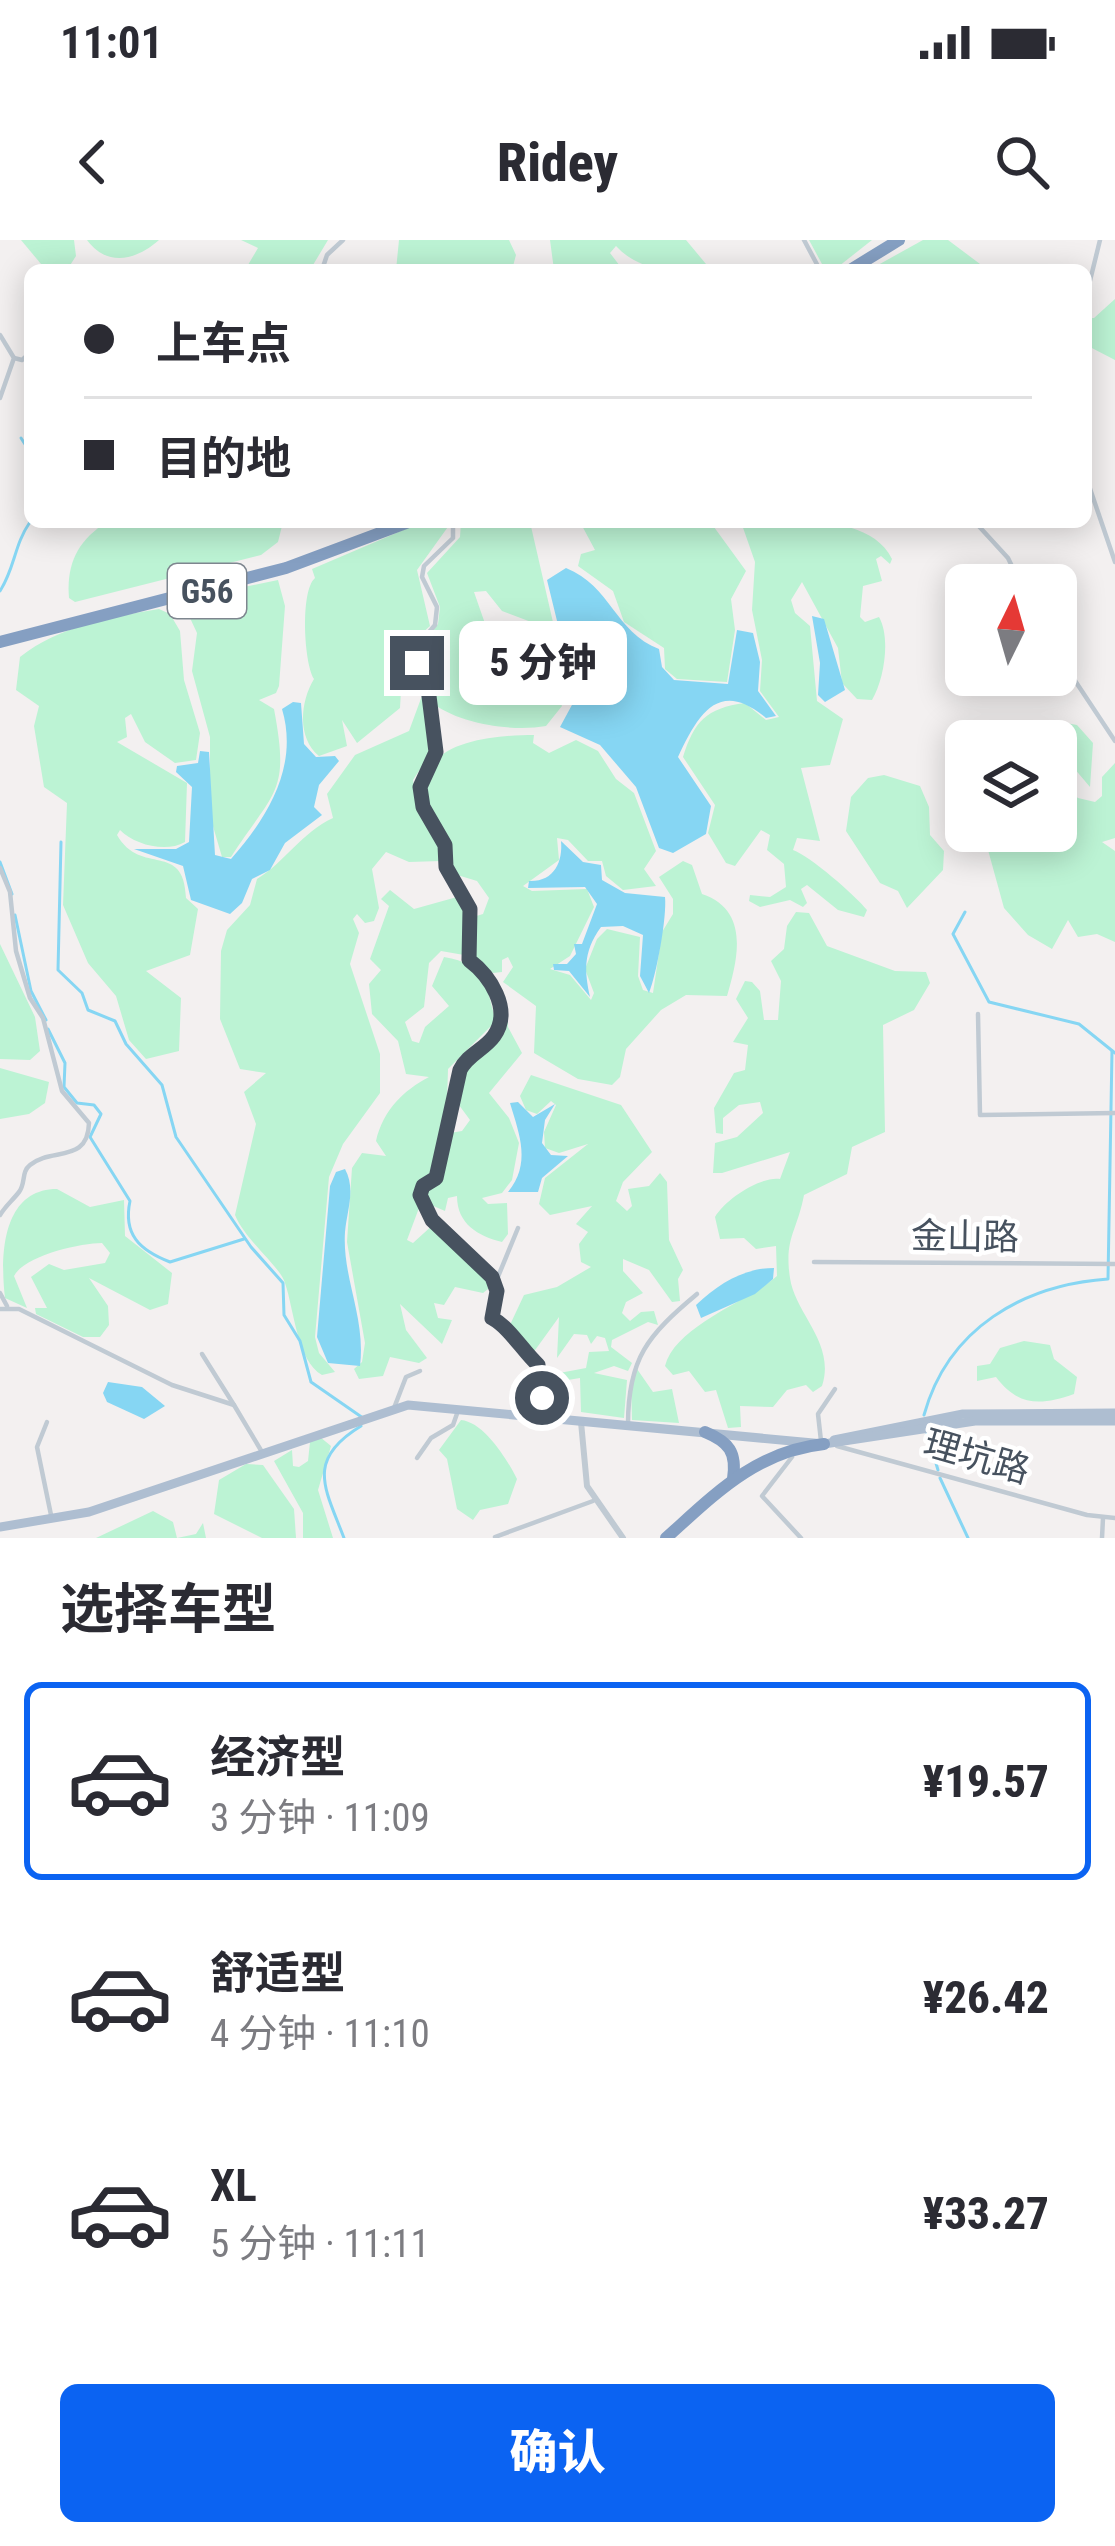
<!DOCTYPE html>
<html lang="zh">
<meta charset="utf-8">
<style>
body{margin:0;font-family:"Roboto Condensed","Noto Sans SC",sans-serif;background:#f2f2f3;color:#2b2b33;height:100vh;display:flex;flex-direction:column;font-size:45px;white-space:nowrap}
*{box-sizing:border-box;margin:0}
p{font-size:39px;color:#7c7c81}
.icon{flex:none;width:66px;height:66px;fill:none;stroke:currentColor;stroke-width:2;stroke-linecap:round;stroke-linejoin:round}
.map{position:relative;height:1298px;overflow:hidden}
.sheet{display:flex;flex-direction:column;background:#fff;flex:1}
.sheet>*{flex:none}
.top-card{position:absolute;left:24px;top:24px;width:1068px;height:264px;border-radius:18px;box-shadow:0 6px 30px #0003;display:grid;align-content:center;height:264px;padding:0 60px;background:#fff}
.needle{width:78px;rotate:5deg}
.buttons{position:absolute;left:945px;top:324px;display:grid;gap:24px}
.buttons a{display:grid;place-items:center;width:132px;height:132px;border-radius:18px;background:#fff;box-shadow:0 6px 30px #0003;font-size:60px}
.end{position:absolute;width:54px;height:54px;margin:-27px;border:15px solid #47525f;background:#fff;box-shadow:0 0 0 6px #fff}
.from{border-radius:50%}
.bubble{position:absolute;height:84px;border-radius:18px;background:#fff;box-shadow:0 6px 30px #0003;font-size:39px;font-weight:800;line-height:84px;text-align:center}
.top-card b{display:flex;align-items:center;gap:42px;height:114px;font-size:45px}
.top-card b+b{border-top:3px solid #e1e1e2}
.top-card i{width:30px;height:30px;background:#2b2b33}
ul{padding:0;list-style:none}
li{display:flex;align-items:center;gap:36px;height:198px;margin:0 24px 18px;padding:0 36px;border:6px solid transparent;border-radius:18px}
li div{flex:1}
li b{display:block;font-size:45px}
li em{font-style:normal;font-weight:800}
li.current{border-color:#0b63f2}
li>.icon{width:108px;height:108px;stroke-width:1.5}
h2{padding:0 60px;font-size:54px;line-height:144px}
.cta{display:flex;gap:24px;margin-top:auto;padding:24px 60px}
.cta a{flex:1;height:138px;border-radius:18px;background:#0b63f2;color:#fff;font-size:48px;font-weight:800;line-height:138px;text-align:center}
.status{display:flex;justify-content:space-between;align-items:center;height:84px;padding:0 60px;background:#fff;direction:ltr}
.status svg{height:33px;fill:currentColor}
header{display:flex;justify-content:space-between;align-items:center;height:156px;padding:0 60px;background:#fff;font-size:54px;font-weight:800}
.map>svg:first-child{display:block}
</style>
<div class="status"><b>11:01</b><svg viewBox="0 0 49 12"><path d="M0 12V9h3v3zM5 12V6h3v6zM10 12V3h3v9zM15 12V0h3v12zM26 1h20v11H26zM47 4h2v5h-2z"/></svg></div>
<header><svg class="icon" aria-label="back" viewBox="0 0 24 24"><path d="M15 5l-7 7 7 7"/></svg>Ridey<svg class="icon" aria-label="search" viewBox="0 0 24 24"><circle cx="10" cy="10" r="6"/><path d="M15 15l6 6"/></svg></header>
<div class="map">
<svg width="1115" height="1298" viewBox="0 0 1115 1298">
<rect width="100%" height="100%" fill="#f3f0f0"/>
<!-- green -->
<g fill="#bcf3d4">
<path d="M21,0H74L76,16L67,30H46Z"/>
<path d="M87,0H159C135,21 107,27 87,0Z"/>
<path d="M241,0H328L310,30H245L258,8Z"/>
<path d="M399,0H509L516,15L512,30H396Z"/>
<path d="M550,0H686L711,30C675,30 642,34 616,6L610,13L623,30H554Z"/>
<path d="M809,0H872L834,30L822,24Z"/>
<path d="M923,0H948L988,30H869Z"/>
<path d="M1115,59V120L1086,105V78H1094Z"/>
<path d="M107,282H283L278,302L261,315L75,362L69,358C66,324 78,300 107,282Z"/>
<path d="M422,282L450,284L417,330L430,386L409,405L413,422L402,433L400,468L357,503L342,480L347,506L319,516C297,498 300,462 314,439C304,423 300,351 315,338L312,329Z"/>
<path d="M461,282H530L555,391L502,371L486,351L474,352L489,395C520,407 548,432 562,466L546,486C512,492 457,484 430,461L433,447L418,410L438,384L440,367L427,333L460,297Z"/>
<path d="M580,282H707L714,287L746,331L731,359L735,390L727,442L677,439L665,429L664,408L624,382L613,351L578,326L581,314L595,310Z"/>
<path d="M741,282C787,282 869,272 892,319L890,324L881,316L876,319L882,341L863,346L860,377L865,382L879,377C891,398 884,440 872,460L857,459L842,443L838,408L802,342L791,360L795,373L810,386L817,461L843,479L830,525L801,528L820,601L797,598L793,610C810,616 855,655 867,670L864,677L838,670L807,645L801,649L807,663L803,667L790,660L760,667L749,661L750,655L770,657L786,647L784,624L767,610L770,595L761,590L735,626L726,623L708,593L715,565L683,517C694,482 706,468 745,463L766,480L779,477L760,451L762,420L752,370L755,322Z"/>
<path d="M278,340L285,366L279,446L276,453L259,460L274,469C290,554 275,549 231,617H222L210,576V497L192,431L197,393L184,365L200,356Z"/>
<path d="M159,369L170,374L180,391L184,440L200,493L196,520L175,523L145,502L131,474L125,478L127,497L117,502L187,543L185,602C166,613 135,605 120,590L117,595C141,637 184,600 186,658L198,669L190,715L146,731L181,758L179,811L146,819L129,800L116,756L88,723L63,665L67,563L44,547L34,486L39,466L16,450L20,417C59,386 112,377 159,369Z"/>
<path d="M423,453L430,514L413,540L418,573L439,600L441,621L409,622L386,612L372,629L379,668L374,681L365,683L357,674L353,679L359,693L350,724L380,814V853L343,904L329,937L315,1097L319,1113L335,1132L322,1135C297,1121 294,1069 285,1043C280,1026 245,1000 235,975L256,884L244,852L266,833L240,829L220,779L221,711L227,690L250,665L257,639C284,623 302,592 333,578L327,554L355,515L409,491Z"/>
<path d="M1066,483L1077,485L1093,503L1090,547L1068,521L1056,523V501H1050Z"/>
<path d="M534,495L533,503L549,513L576,500L598,511L616,539L634,553L656,611L644,629L656,646L623,650L606,636L602,621H588L568,600L557,598L559,620L523,646L532,651L587,649L594,667L570,716L550,729L570,735L591,760L594,753L585,729L597,699L607,689L640,697L638,736L643,750L653,753L662,692L673,674V659L659,637L683,621L692,625L702,654C750,670 738,719 727,756L686,755L661,770L626,809L620,837L612,845L578,839L534,813L536,766L503,742L513,727L508,717L502,720V732L493,733L470,715L473,677L483,674L489,658L477,641L454,634C449,622 450,609 446,597C440,583 428,570 426,555C417,500 497,495 534,495Z"/>
<path d="M1115,523V598L1102,602L1115,611V702L1097,694L1078,697L1068,680L1052,709L1028,695L1004,668L988,610L994,591H1056V542L1078,558L1095,562L1102,556V537Z"/>
<path d="M884,535L920,546L929,567L930,595L944,611L943,630L907,668L898,651L880,643L846,591L851,557L868,538Z"/>
<path d="M390,650L414,669L457,657L465,664L464,715L441,711L429,723L424,767L405,782L412,801L419,803L425,787L449,766L432,746L444,717C488,724 486,749 496,781L448,829C447,865 446,922 419,947V968L407,1000L413,1003L435,983L493,1045L483,1053L455,1047L444,1065L434,1063L438,1078L452,1080L442,1104L400,1064L406,1090L427,1118L419,1123L390,1117L383,1136L359,1139L354,1129L362,1122L365,1103L347,1002L352,928L362,913L386,916L376,901C383,870 404,850 429,837L406,834L398,801L372,774L369,744L381,730L370,719L389,666L381,659Z"/>
<path d="M796,672L809,673L827,706L895,731L926,732L930,743L914,770L883,785L885,892L852,907L847,934L804,955C797,992 784,998 790,1038C795,1074 836,1103 822,1146L813,1152L806,1145L787,1150L773,1167L740,1166L741,1187L728,1188L716,1150L705,1152L689,1131L673,1135L665,1126C675,1086 747,1062 777,1036L776,1006L756,1009L744,998L720,999L715,977C726,958 762,936 780,939L790,912L722,933H713L715,903L737,897L763,873L760,862L739,865L723,878V894L716,893L714,868L734,833L745,830L748,805L733,802L748,778L736,759L745,741L752,742L760,751L764,780H778L781,741L771,721L784,709L787,686Z"/>
<path d="M0,704L35,777L40,811L30,820L0,819Z"/>
<path d="M508,771V787L522,813L489,853L509,878L519,903L512,940L502,953L482,958L488,964L507,963L508,994L502,1002C478,996 457,984 457,956L448,958L445,971L431,965L425,955L439,939L450,893L462,891L470,880L456,861C465,818 491,810 508,771Z"/>
<path d="M0,828L49,842L45,863L29,874L0,879Z"/>
<path d="M531,835L621,865L652,912L623,942L616,961L627,971L632,966L628,949L649,946L660,933L667,942L669,1000L683,1030L678,1039L680,1061L672,1062L649,1030L623,1019V1031L643,1053L626,1062L622,1073L630,1081L641,1072L654,1071L658,1085L648,1082L612,1100L611,1107L632,1123L628,1131L614,1126L594,1133L627,1140L624,1178L581,1172L580,1138L550,1143L561,1169L540,1147L554,1134L586,1128L589,1112L609,1111L605,1098L597,1096L591,1104L587,1095L574,1094L557,1118L559,1077L533,1113L509,1087L524,1055L557,1047L591,1027L581,1022L579,1004L588,992L576,984L592,966L550,975L539,964L545,938L588,904L559,913L545,908L544,892L556,865L551,861L537,874L526,870L520,856Z"/>
<path d="M57,949L90,967L124,960L125,996L172,1033L168,1064L150,1070L89,1038L108,1066L109,1085L100,1097H83L36,1074L35,1068H47L31,1037L49,1024L64,1030L105,1023L110,1013L102,1003C80,1003 24,1016 14,1036L27,1068L5,1058C0,1016 2,949 57,949Z"/>
<path d="M1024,1101L1050,1105L1054,1119L1077,1137L1074,1154C1040,1166 1018,1166 996,1137L977,1141V1126L990,1124L1000,1108Z"/>
<path d="M637,1129L653,1152L672,1149L679,1183L632,1180L631,1143Z"/>
<path d="M461,1180C484,1182 507,1219 517,1239L508,1264L480,1270L473,1280L457,1269L447,1219L439,1210Z"/>
<path d="M320,1197L331,1206L318,1250L333,1298H303V1273L274,1221L292,1210L293,1226L299,1227L308,1221L310,1202Z"/>
<path d="M246,1224L263,1225L294,1269L296,1298H262L214,1274L219,1240Z"/>
<path d="M153,1271L173,1282L177,1298L196,1294L203,1283L206,1298H96Z"/>
</g>
<!-- water -->
<g fill="#86d6f3">
<path d="M566,328C611,346 615,392 659,409L662,427L674,440L728,444L737,390L753,393L760,422L758,451L776,476L766,478C719,438 698,474 678,517L711,566L706,594L673,613L659,608L636,547L600,505L560,487L573,463L575,447L549,424L559,389L547,340Z"/>
<path d="M812,376L824,379L845,450L825,462L818,455L820,423Z"/>
<path d="M293,462L301,463L304,504L316,517L335,516L339,521L319,545L314,567L322,575L285,603L270,630L252,639L242,663L230,674L191,660L183,626L134,609H176L189,602L192,547L176,532L177,526L198,523L200,511L209,512L215,615L231,619C268,577 299,526 282,469Z"/>
<path d="M561,601L583,622L601,625L602,640L625,653L665,657C667,676 657,733 649,753L640,736L643,695L623,686L601,687C582,713 585,733 590,757L569,731L554,730L553,724H567L576,714L574,704H582L597,664L585,647L528,648L529,641C554,642 563,622 561,601Z"/>
<path d="M518,862L533,877L555,864L545,880L542,903L551,915L568,916L542,938L538,952H508C531,924 520,896 510,863Z"/>
<path d="M345,929C356,949 347,970 345,992C342,1038 366,1077 360,1126L328,1123L317,1097L330,946L336,932Z"/>
<path d="M774,1028L773,1039L755,1054L701,1078L696,1065C718,1044 744,1028 774,1028Z"/>
<path d="M108,1142L142,1147L165,1166L144,1179L107,1162L103,1153Z"/>
</g>
<g fill="none" stroke-linecap="round" stroke-linejoin="round">
<!-- stream -->
<g stroke="#86d6f3" stroke-width="3">
<path d="M21,198L30,212"/>
<path d="M0,351C15,328 14,305 30,282"/>
<path d="M61,602L58,730L82,753L88,770L115,781L126,804L162,845L176,897L251,1007L283,1043L284,1075L300,1101L311,1142L363,1178"/>
<path d="M0,622L12,654"/>
<path d="M965,672L953,694L989,762L1079,784L1115,813"/>
<path d="M15,675L31,751L46,780"/>
<path d="M48,789L65,823L64,847L77,863L94,865L101,874L90,897L130,961C123,994 139,1010 170,1022L244,999"/>
<path d="M924,1175C948,1088 1023,1045 1108,1039L1112,811"/>
<path d="M927,1193L938,1230"/>
<path d="M940,1238L968,1298"/>
<path d="M344,1298C325,1248 305,1220 361,1186"/>
</g>
<!-- minor -->
<g stroke="#c0cad3" stroke-width="4.5">
<path d="M804,0L820,30"/>
<path d="M322,30L327,15L343,0"/>
<path d="M1086,57L1100,0"/>
<path d="M0,95L14,118L0,158"/>
<path d="M14,118L22,120L30,113"/>
<path d="M1086,237L1115,322"/>
<path d="M453,282V298L424,326L422,337L437,367L435,385L415,409L428,448L436,512L424,531L423,567L445,605V627L470,669L469,720C489,735 513,769 494,796C484,810 468,814 460,830L436,938L423,946L420,955L432,979L492,1037L497,1051L492,1078C511,1088 521,1110 538,1125V1151L558,1177"/>
<path d="M975,282L1008,318L1021,345"/>
<path d="M1056,412L1115,501"/>
<path d="M0,628L10,652L16,711L30,758L43,778L62,851L89,883C88,924 51,907 30,925C21,932 26,943 19,952C13,960 6,965 0,975"/>
<path d="M978,774L980,875L1115,873"/>
<path d="M814,1022L1115,1024"/>
<path d="M495,1044L518,988"/>
<path d="M0,1053L7,1066"/>
<path d="M0,1069H19L172,1145L234,1165L262,1212"/>
<path d="M202,1114L234,1165"/>
<path d="M394,1168L406,1137L420,1131"/>
<path d="M47,1182L37,1207L51,1275"/>
<path d="M628,1184C628,1118 648,1095 697,1054"/>
<path d="M821,1201L818,1174L835,1149"/>
<path d="M837,1206L1087,1275L1115,1278"/>
<path d="M792,1217L762,1256L801,1298"/>
<path d="M417,1218L431,1198L453,1185L459,1168"/>
<path d="M495,1297L593,1261"/>
<path d="M1102,1298L1103,1278"/>
</g>
<!-- tertiary -->
<path stroke="#c0cad3" stroke-width="6" d="M581,1182L587,1246L623,1298"/>
<!-- primary -->
<g stroke="#aebed1" stroke-width="9">
<path d="M834,1200L963,1174L1115,1173"/>
<path d="M0,1287L89,1272L408,1165L824,1204L975,1181H1115"/>
</g>
<!-- motorway -->
<g stroke="#859fc2" stroke-width="12">
<path d="M850,30L899,0"/>
<path d="M0,402L286,328L409,282"/>
<path d="M705,1192C729,1202 737,1212 733,1239"/>
<path d="M666,1298C714,1255 756,1211 824,1204"/>
</g>
</g>
<g fill="none" stroke-linecap="round" stroke-linejoin="round">
<!-- route -->
<path stroke="#47525f" stroke-width="15" d="M417,423L428,448L436,512L420,547L423,567L445,605L446,627L470,669L469,720C489,735 513,769 494,796C484,810 468,814 460,830L436,938L423,946L420,955L432,980L492,1037L497,1051L492,1078C510,1088 522,1110 538,1125L542,1158"/>
</g>
<g text-anchor="middle" stroke-width="9" stroke-linejoin="round" paint-order="stroke">
<!-- shield labels -->
<rect fill="#fff" stroke="#7e868f" stroke-width="3" x="168" y="324" width="78" height="54" rx="9"/>
<g font-size="33" font-weight="bold" fill="#47525f">
<text x="207" y="363">G56</text>
</g>
<!-- street labels -->
<g font-size="36" fill="#47525f" stroke="#fff">
<text transform="translate(965 996) rotate(1)" y="13">金山路</text>
<text transform="translate(977 1216) rotate(16)" y="13">理坑路</text>
</g>
</g>
</svg>
<div class="buttons">
<a><svg class="needle" viewBox="-14 -14 28 28"><path d="M0-13l5 13h-10z" fill="#e53935"/><path d="M0 13l5-13h-10z" fill="#7c7c81"/></svg></a>
<a><svg class="icon" aria-label="layers" viewBox="0 0 24 24"><path d="M12 4l9 5-9 5-9-5zM3 14l9 5 9-5"/></svg></a>
</div>
<i class="end from" style="left:542px;top:1158px"></i>
<i class="end" style="left:417px;top:423px"></i>
<div class="bubble" style="left:459px;top:381px;width:168px">5 分钟</div>
<div class="top-card">
<b><i class="from"></i>上车点</b>
<b><i></i>目的地</b>
</div>
</div>
<section class="sheet">
<h2>选择车型</h2>
<ul>
<li class="current"><svg class="icon" aria-label="car" viewBox="0 0 24 24"><path d="M5 17H2v-5l4-1 3-4h7l3 4 3 1v5h-3M9 17h6M6 11h13"/><circle cx="7" cy="17" r="2"/><circle cx="17" cy="17" r="2"/></svg><div><b>经济型</b><p>3 分钟 · 11:09</p></div><em>¥19.57</em></li>
<li><svg class="icon" aria-label="car" viewBox="0 0 24 24"><path d="M5 17H2v-5l4-1 3-4h7l3 4 3 1v5h-3M9 17h6M6 11h13"/><circle cx="7" cy="17" r="2"/><circle cx="17" cy="17" r="2"/></svg><div><b>舒适型</b><p>4 分钟 · 11:10</p></div><em>¥26.42</em></li>
<li><svg class="icon" aria-label="car" viewBox="0 0 24 24"><path d="M5 17H2v-5l4-1 3-4h7l3 4 3 1v5h-3M9 17h6M6 11h13"/><circle cx="7" cy="17" r="2"/><circle cx="17" cy="17" r="2"/></svg><div><b>XL</b><p>5 分钟 · 11:11</p></div><em>¥33.27</em></li>
</ul>
<div class="cta"><a>确认</a></div>
</section>
